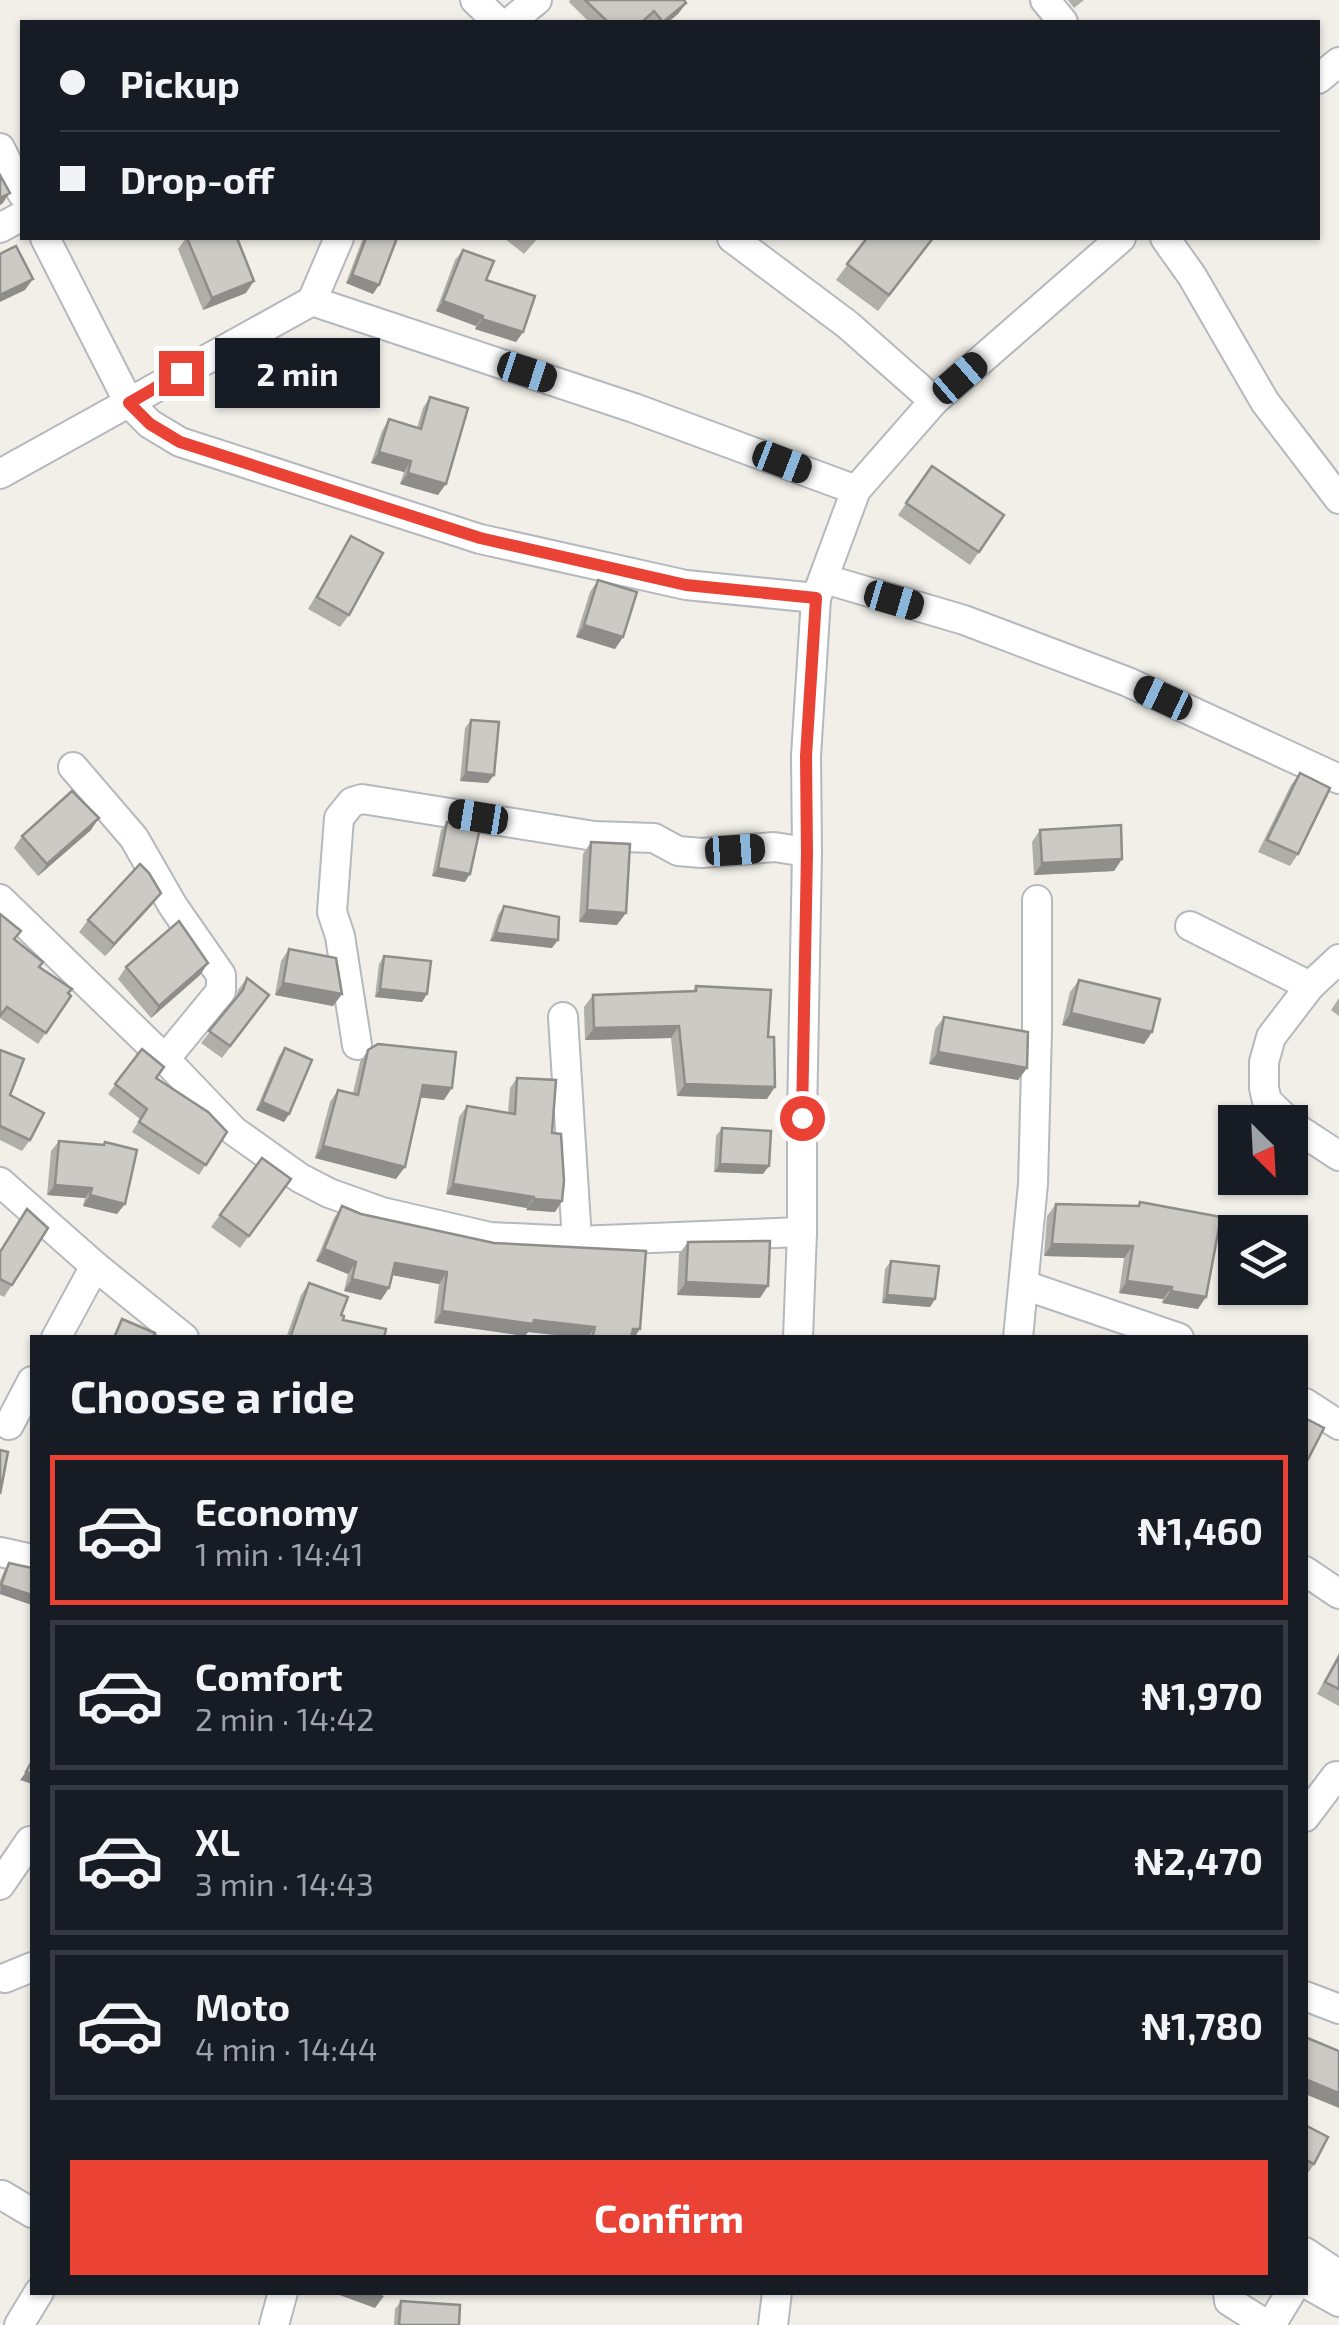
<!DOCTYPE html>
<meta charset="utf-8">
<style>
body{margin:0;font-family:"Exo 2",sans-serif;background:#20242c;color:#f1f3f6;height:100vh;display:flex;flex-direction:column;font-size:38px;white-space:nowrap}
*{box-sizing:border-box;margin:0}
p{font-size:32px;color:#9ea1a6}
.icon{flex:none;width:55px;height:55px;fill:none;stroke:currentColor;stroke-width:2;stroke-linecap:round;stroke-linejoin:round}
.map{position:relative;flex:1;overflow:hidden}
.details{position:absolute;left:30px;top:1335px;width:1278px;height:960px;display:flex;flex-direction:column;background:#171b24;border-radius:0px;box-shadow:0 2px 8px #0004}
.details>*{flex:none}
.guide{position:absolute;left:20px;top:20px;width:1300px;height:220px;border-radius:0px;box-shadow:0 2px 8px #0004;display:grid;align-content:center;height:220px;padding:0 40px;background:#171b24}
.needle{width:65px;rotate:156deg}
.tools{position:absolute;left:1218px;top:1105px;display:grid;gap:20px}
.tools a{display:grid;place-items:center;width:90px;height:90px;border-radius:0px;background:#171b24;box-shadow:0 2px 8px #0004;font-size:50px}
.end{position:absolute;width:45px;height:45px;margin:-22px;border:12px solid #ea4335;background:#fff;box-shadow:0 0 0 5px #fff}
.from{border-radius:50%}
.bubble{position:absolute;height:70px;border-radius:0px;background:#171b24;box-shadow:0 2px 8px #0004;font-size:32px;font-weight:700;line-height:70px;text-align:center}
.car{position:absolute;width:30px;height:60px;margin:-30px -15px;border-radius:12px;box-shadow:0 0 8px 2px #0007;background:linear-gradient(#222 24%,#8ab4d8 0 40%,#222 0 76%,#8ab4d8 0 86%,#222 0)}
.guide b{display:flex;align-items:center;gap:35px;height:95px;font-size:38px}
.guide b+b{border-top:2px solid #363941}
.guide i{width:25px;height:25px;background:#f1f3f6}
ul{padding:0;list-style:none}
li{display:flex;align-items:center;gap:30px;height:150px;margin:0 20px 15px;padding:0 20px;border:5px solid #363941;border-radius:0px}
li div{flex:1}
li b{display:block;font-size:38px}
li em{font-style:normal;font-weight:700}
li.active{border-color:#ea4335}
li>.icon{width:90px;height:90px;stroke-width:1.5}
h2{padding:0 40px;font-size:45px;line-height:120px}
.cta{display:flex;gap:20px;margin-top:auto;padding:20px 40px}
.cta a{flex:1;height:115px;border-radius:0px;background:#ea4335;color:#fff;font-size:40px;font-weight:700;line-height:115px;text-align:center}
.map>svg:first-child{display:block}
</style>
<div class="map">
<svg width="1339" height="2325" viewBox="0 0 1339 2325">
<rect width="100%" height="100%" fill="#f1efe8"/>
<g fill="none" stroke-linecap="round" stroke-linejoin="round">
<!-- minor casing -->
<g stroke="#b5b8bc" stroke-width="32">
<g id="minor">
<path d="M475,0L498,22"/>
<path d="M1045,0L1063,22"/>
<path d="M510,22L537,0"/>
<path d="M1318,79L1339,62"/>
<path d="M0,148L22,193"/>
<path d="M0,228L22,216"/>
<path d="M45,238L129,403L150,424L180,442L480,539L686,585L816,598"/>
<path d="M732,238L848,325L934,401"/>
<path d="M1165,238L1192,276L1265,402L1339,499"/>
<path d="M312,301L634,408L856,490"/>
<path d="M0,474L312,301L339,238"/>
<path d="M825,579L964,620L1128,682L1339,779"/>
<path d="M73,767L134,838L173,906L221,975V991L165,1059"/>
<path d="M0,899L165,1059L234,1131L300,1178L329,1193L382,1212L490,1237L577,1241L802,1232"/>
<path d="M1190,926L1310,986"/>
<path d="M563,1017L577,1241"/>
<path d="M357,1045L340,936L332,912L339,818L352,802L362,799L594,836L654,838L678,851L702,853L774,847L807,852"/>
<path d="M1289,1122L1267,1101L1264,1088V1062L1271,1037L1310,986L1339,959"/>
<path d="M1290,1124L1339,1156"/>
<path d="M0,1182L95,1266L184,1338"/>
<path d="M1024,1285L1179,1338"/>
<path d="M56,1338L95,1266"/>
<path d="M798,1338L802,1232V1118L807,852L806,756L816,598L856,490L934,401L1121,238"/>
<path d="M1018,1338L1033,1184L1037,1031V900"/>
<path d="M1305,1403L1339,1425"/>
<path d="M9,1425L32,1381"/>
<path d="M0,1552L32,1559"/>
<path d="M1305,1571L1339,1594"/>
<path d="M1305,1817L1336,1776"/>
<path d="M0,1885L30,1841"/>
<path d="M5,1978L32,1967"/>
<path d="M1305,1996L1339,2009"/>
<path d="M2,2195L32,2213"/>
<path d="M1305,2252L1339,2275"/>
<path d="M1305,2283L1339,2302"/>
<path d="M1228,2292L1229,2301L1267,2325"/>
<path d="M19,2325L39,2292"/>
<path d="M274,2325L283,2292"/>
<path d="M773,2325L777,2292"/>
<path d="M1271,2325L1291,2292"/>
</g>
</g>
<!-- minor -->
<use href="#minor" stroke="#fff" stroke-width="28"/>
</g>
<!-- wall -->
<g fill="#afaea9">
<path d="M570,0H684L686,3L678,14L668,22H589L569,2Z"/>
<path d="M1068,0H1084L1074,8Z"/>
<path d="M186,238H237L246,293L203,310L178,249Z"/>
<path d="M363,238H397L373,294L346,283Z"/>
<path d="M504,238H538L524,254Z"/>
<path d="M867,238H934L878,311L836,280Z"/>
<path d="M463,250L523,332L516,342L475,329L476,326L436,311L455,260Z"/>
<path d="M430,397L438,495L400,484L404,472L371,463L382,431L389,419L417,428L423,408Z"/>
<path d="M932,466L1004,515L970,565L898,515Z"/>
<path d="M351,536L349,615L340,627L308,609Z"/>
<path d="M598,580L623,637L615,649L576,637L590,592Z"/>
<path d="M471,720L488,783L460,781L465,728Z"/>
<path d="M1300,773L1298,854L1290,866L1258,852L1291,785Z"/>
<path d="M447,822L465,882L432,876L441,830Z"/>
<path d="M91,830L38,876L14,848L22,836Z"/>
<path d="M1040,830L1122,859L1114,871L1034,875L1032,842Z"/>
<path d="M591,842L617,925L579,922L583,854Z"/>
<path d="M161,893L152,905L105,956L79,932L88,920Z"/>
<path d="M504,906L552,948L490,941L498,915Z"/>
<path d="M0,914L15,940L39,967L71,996L38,1044L0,1018Z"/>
<path d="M289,949L342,994L333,1006L275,995L281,961Z"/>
<path d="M384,956L427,994L422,1002L375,997L379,964Z"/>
<path d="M208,963L200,975L151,1018L118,979L126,967Z"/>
<path d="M247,978L261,1007L222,1058L201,1043L236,999L238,990Z"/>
<path d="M1079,980L1152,1032L1144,1044L1062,1025L1070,992Z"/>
<path d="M696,986L768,1037L767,1099L677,1096L671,1038L585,1040L584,1007L593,995L692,992Z"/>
<path d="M1339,998V1016L1331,1010Z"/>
<path d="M944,1017L1027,1068L1018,1080L929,1064L935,1029Z"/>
<path d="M285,1048L289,1114L284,1122L256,1110L279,1056Z"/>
<path d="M142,1049L156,1078L227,1132L199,1175L132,1132L140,1119L108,1094Z"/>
<path d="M0,1050L10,1095L30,1140L22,1151L0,1140Z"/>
<path d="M368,1050L444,1100L420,1097L396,1179L315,1158L330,1102L338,1090L353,1093L360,1062Z"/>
<path d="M517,1078L552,1133L562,1201L555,1212L526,1210L527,1208L446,1194L459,1117L467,1106L508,1113L510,1088Z"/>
<path d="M722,1128L763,1174L714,1172L716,1136Z"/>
<path d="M59,1141L103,1145L105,1142L117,1214L83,1206L85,1198L47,1195L51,1151Z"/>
<path d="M262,1158L291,1179L240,1248L211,1227Z"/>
<path d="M1140,1202L1198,1309L1162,1303L1163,1299L1119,1293L1124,1258L1044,1256L1047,1216L1056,1204L1137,1206Z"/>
<path d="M342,1206L634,1338H579L528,1332L525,1336L434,1323L439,1284L392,1275L381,1300L344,1291L348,1274L316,1261L334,1218Z"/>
<path d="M27,1209L12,1285L4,1297L0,1295V1251Z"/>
<path d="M688,1242L760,1298L677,1295L679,1254Z"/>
<path d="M891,1261L935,1299L930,1307L882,1303L885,1269Z"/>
<path d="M309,1283L341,1315L343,1320L384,1338H286L301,1295Z"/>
<path d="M9,1563L32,1568V1605L0,1594V1581L4,1571Z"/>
<path d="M1339,1653V1706L1317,1694Z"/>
<path d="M1305,2125L1314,2164L1306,2176L1305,2175Z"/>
<path d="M401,2301L459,2325H394L395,2309Z"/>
</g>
<!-- shaded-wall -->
<g fill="#8f8d8a">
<path d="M686,3L678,14L668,22H662Z"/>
<path d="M10,193L2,204L0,205V198Z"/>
<path d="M352,275L379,285L373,294L346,283Z"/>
<path d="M33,279L25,290L0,302V295Z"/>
<path d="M254,281L246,293L203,310L212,298Z"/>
<path d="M443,301L483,316L476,326L436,311Z"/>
<path d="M482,319L523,332L516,342L475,329Z"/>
<path d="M379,452L411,461L404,472L371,463Z"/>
<path d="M408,473L446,484L438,495L400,484Z"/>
<path d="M584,625L623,637L615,649L576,637Z"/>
<path d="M466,772L494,775L488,783L460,781Z"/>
<path d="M99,818L91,830L38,876L47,864Z"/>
<path d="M1122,859L1114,871L1034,875L1042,863Z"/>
<path d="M438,868L470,874L465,882L432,876Z"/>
<path d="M161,893L152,905L105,956L114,944Z"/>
<path d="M587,910L626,913L617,925L579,922Z"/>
<path d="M496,933L558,940L552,948L490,941Z"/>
<path d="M208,963L200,975L151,1018L159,1006Z"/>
<path d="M283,983L342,994L333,1006L275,995Z"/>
<path d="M380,989L427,994L422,1002L375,997Z"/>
<path d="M1071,1013L1152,1032L1144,1044L1062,1025Z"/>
<path d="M679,1026L671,1038L585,1040L594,1028Z"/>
<path d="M938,1052L1027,1068L1018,1080L929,1064Z"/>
<path d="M685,1084L775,1087L767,1099L677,1096Z"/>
<path d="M423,1085L452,1088L444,1100L415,1097Z"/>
<path d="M262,1102L289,1114L284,1122L256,1110Z"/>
<path d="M323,1146L405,1167L396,1179L315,1158Z"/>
<path d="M720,1164L769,1166L763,1174L714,1172Z"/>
<path d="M453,1184L534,1197L527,1208L446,1194Z"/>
<path d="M55,1185L92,1188L85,1198L47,1195Z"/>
<path d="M90,1195L125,1204L117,1214L83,1206Z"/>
<path d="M534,1199L562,1201L555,1212L526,1210Z"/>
<path d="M1052,1244L1133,1246L1124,1258L1044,1256Z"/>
<path d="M324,1249L356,1262L348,1274L316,1261Z"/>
<path d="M395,1263L447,1272L439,1284L387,1274Z"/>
<path d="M352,1279L389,1288L381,1300L344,1291Z"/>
<path d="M1127,1281L1172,1287L1163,1299L1119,1293Z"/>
<path d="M686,1282L768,1286L760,1298L677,1295Z"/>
<path d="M1171,1291L1206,1297L1198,1309L1162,1303Z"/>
<path d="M887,1295L935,1299L930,1307L882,1303Z"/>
<path d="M442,1311L595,1327L587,1338L528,1332L525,1336L434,1323Z"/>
<path d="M633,1329H640L634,1338H627Z"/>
<path d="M1,1585L32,1595V1605L0,1594Z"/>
<path d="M26,1772L32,1774V1784L20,1780Z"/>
<path d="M1305,2079L1339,2093V2108L1305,2094Z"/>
<path d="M331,2292H374L384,2296L375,2308Z"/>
</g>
<!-- building -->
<g fill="#cccac5" stroke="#8f8d8a" stroke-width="2.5">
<path d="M585,0H684L686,3L663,22L654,11L642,22H608Z"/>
<path d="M0,175L10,193L0,198Z"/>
<path d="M187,238H237L254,281L212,298Z"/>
<path d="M366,238H397L379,285L352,275Z"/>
<path d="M867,238H933L889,295L847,264Z"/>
<path d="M16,246L33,279L0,295V254Z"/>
<path d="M463,250L494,261L486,280L535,296L523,332L482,319L483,316L443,301Z"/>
<path d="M430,397L468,408L446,484L408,473L411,461L379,452L389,419L421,429Z"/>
<path d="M932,466L1004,515L979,552L906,503Z"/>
<path d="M351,536L383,553L349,615L317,597Z"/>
<path d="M598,580L637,592L623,637L584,625Z"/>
<path d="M471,720L499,722L494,775L466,772Z"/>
<path d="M1300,773L1330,788L1298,854L1267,840Z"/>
<path d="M72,791L99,818L47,864L22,836Z"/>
<path d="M447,822L480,828L470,874L438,868Z"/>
<path d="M1121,825L1122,859L1042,863L1040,830Z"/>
<path d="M591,842L630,844L626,913L587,910Z"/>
<path d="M140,864L149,873L161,893L114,944L88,920Z"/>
<path d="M504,906L559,917L558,940L496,933Z"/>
<path d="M0,914L21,931L14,939L43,962L39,967L72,989L68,993L71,996L46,1033L7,1007L0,1016Z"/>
<path d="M179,921L208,963L159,1006L126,967Z"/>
<path d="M289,949L336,958L342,994L283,983Z"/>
<path d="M384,956L431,961L427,994L380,989Z"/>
<path d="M247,978L269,995L230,1046L209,1031L243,990Z"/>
<path d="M1079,980L1160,999L1152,1032L1071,1013Z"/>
<path d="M696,986L771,990L768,1037H774L775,1087L685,1084L679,1026L594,1028L593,995L696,991Z"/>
<path d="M944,1017L1028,1032L1027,1068L938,1052Z"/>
<path d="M378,1044L456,1052L452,1088L423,1085L405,1167L323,1146L338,1090L358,1095L368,1050Z"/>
<path d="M285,1048L312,1060L289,1114L262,1102Z"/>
<path d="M142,1049L164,1067L156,1078L208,1112L227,1132L206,1165L139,1122L147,1109L115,1084Z"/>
<path d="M0,1050L24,1059L10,1095L44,1113L30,1140L0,1126Z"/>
<path d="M517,1078L556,1080L552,1133L561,1134L564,1181L562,1201L534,1199V1197L453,1184L467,1106L515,1114Z"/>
<path d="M722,1128L771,1131L769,1166L720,1164Z"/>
<path d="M59,1141L104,1145L105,1142L137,1150L125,1204L90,1195L92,1188L55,1185Z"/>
<path d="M262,1158L291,1179L249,1236L220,1215Z"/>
<path d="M1140,1202L1221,1217L1206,1297L1171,1291L1172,1287L1127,1281L1133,1246L1052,1244L1056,1204L1139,1206Z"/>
<path d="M342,1206L361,1214L494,1243L646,1251L640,1329H633L631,1338H592L595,1327L534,1320L533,1324L442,1311L447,1272L395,1263L389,1288L352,1279L356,1262L324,1249Z"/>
<path d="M27,1209L48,1228L12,1285L0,1279V1252Z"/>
<path d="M770,1241L768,1286L686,1282L688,1242Z"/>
<path d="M891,1261L939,1266L935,1299L887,1295Z"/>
<path d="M309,1283L348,1297L341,1315L344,1316L343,1320L386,1329L384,1338H290Z"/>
<path d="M122,1319L155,1333L153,1338H114Z"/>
<path d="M1305,1418L1324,1428L1305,1465Z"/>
<path d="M0,1450L8,1452L0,1494Z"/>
<path d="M9,1563L32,1568V1595L1,1585Z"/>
<path d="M1339,1657V1689L1325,1682Z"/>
<path d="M32,1761V1774L26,1772Z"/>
<path d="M1305,2037L1339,2051V2093L1305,2079Z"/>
<path d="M1305,2125L1328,2137L1314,2164L1305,2159Z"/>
<path d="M401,2301L460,2305L459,2325H399Z"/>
</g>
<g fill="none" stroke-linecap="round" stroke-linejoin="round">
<!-- route -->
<path stroke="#ea4335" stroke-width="12" d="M181,373L129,403L150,424L180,442L480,538L686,585L816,598L806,756L807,852L802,1118"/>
</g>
</svg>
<div class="tools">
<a><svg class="needle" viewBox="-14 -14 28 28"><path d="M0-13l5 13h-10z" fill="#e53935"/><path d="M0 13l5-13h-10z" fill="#9ea1a6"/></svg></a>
<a><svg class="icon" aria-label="layers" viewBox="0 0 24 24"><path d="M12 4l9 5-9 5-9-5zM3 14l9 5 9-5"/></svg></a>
</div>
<i class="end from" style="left:802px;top:1118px"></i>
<i class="end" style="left:181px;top:373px"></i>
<div class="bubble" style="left:215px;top:338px;width:165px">2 min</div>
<i class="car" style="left:527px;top:372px;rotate:108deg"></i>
<i class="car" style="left:960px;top:378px;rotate:49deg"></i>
<i class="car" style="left:782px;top:462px;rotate:111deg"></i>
<i class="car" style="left:894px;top:600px;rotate:106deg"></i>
<i class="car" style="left:1163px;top:698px;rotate:295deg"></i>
<i class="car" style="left:478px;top:817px;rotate:279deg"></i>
<i class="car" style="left:735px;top:850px;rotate:86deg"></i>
<div class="guide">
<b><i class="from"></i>Pickup</b>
<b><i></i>Drop-off</b>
</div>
<section class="details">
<h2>Choose a ride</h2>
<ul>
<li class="active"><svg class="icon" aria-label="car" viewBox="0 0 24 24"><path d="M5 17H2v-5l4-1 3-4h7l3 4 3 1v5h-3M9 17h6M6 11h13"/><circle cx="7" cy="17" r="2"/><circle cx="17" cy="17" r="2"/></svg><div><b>Economy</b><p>1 min · 14:41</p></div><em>₦1,460</em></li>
<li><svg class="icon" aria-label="car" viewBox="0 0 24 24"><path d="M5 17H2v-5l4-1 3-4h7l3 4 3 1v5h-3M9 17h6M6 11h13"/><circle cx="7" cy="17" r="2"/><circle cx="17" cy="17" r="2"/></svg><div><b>Comfort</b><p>2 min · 14:42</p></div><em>₦1,970</em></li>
<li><svg class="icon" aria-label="car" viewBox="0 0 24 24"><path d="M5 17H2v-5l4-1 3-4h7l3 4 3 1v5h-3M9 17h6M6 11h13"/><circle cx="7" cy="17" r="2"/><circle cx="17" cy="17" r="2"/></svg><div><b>XL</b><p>3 min · 14:43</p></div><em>₦2,470</em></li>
<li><svg class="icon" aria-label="car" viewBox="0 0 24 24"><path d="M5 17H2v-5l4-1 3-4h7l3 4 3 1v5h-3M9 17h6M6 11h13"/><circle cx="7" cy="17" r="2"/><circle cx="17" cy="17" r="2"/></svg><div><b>Moto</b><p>4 min · 14:44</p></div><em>₦1,780</em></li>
</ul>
<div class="cta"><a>Confirm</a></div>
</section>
</div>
